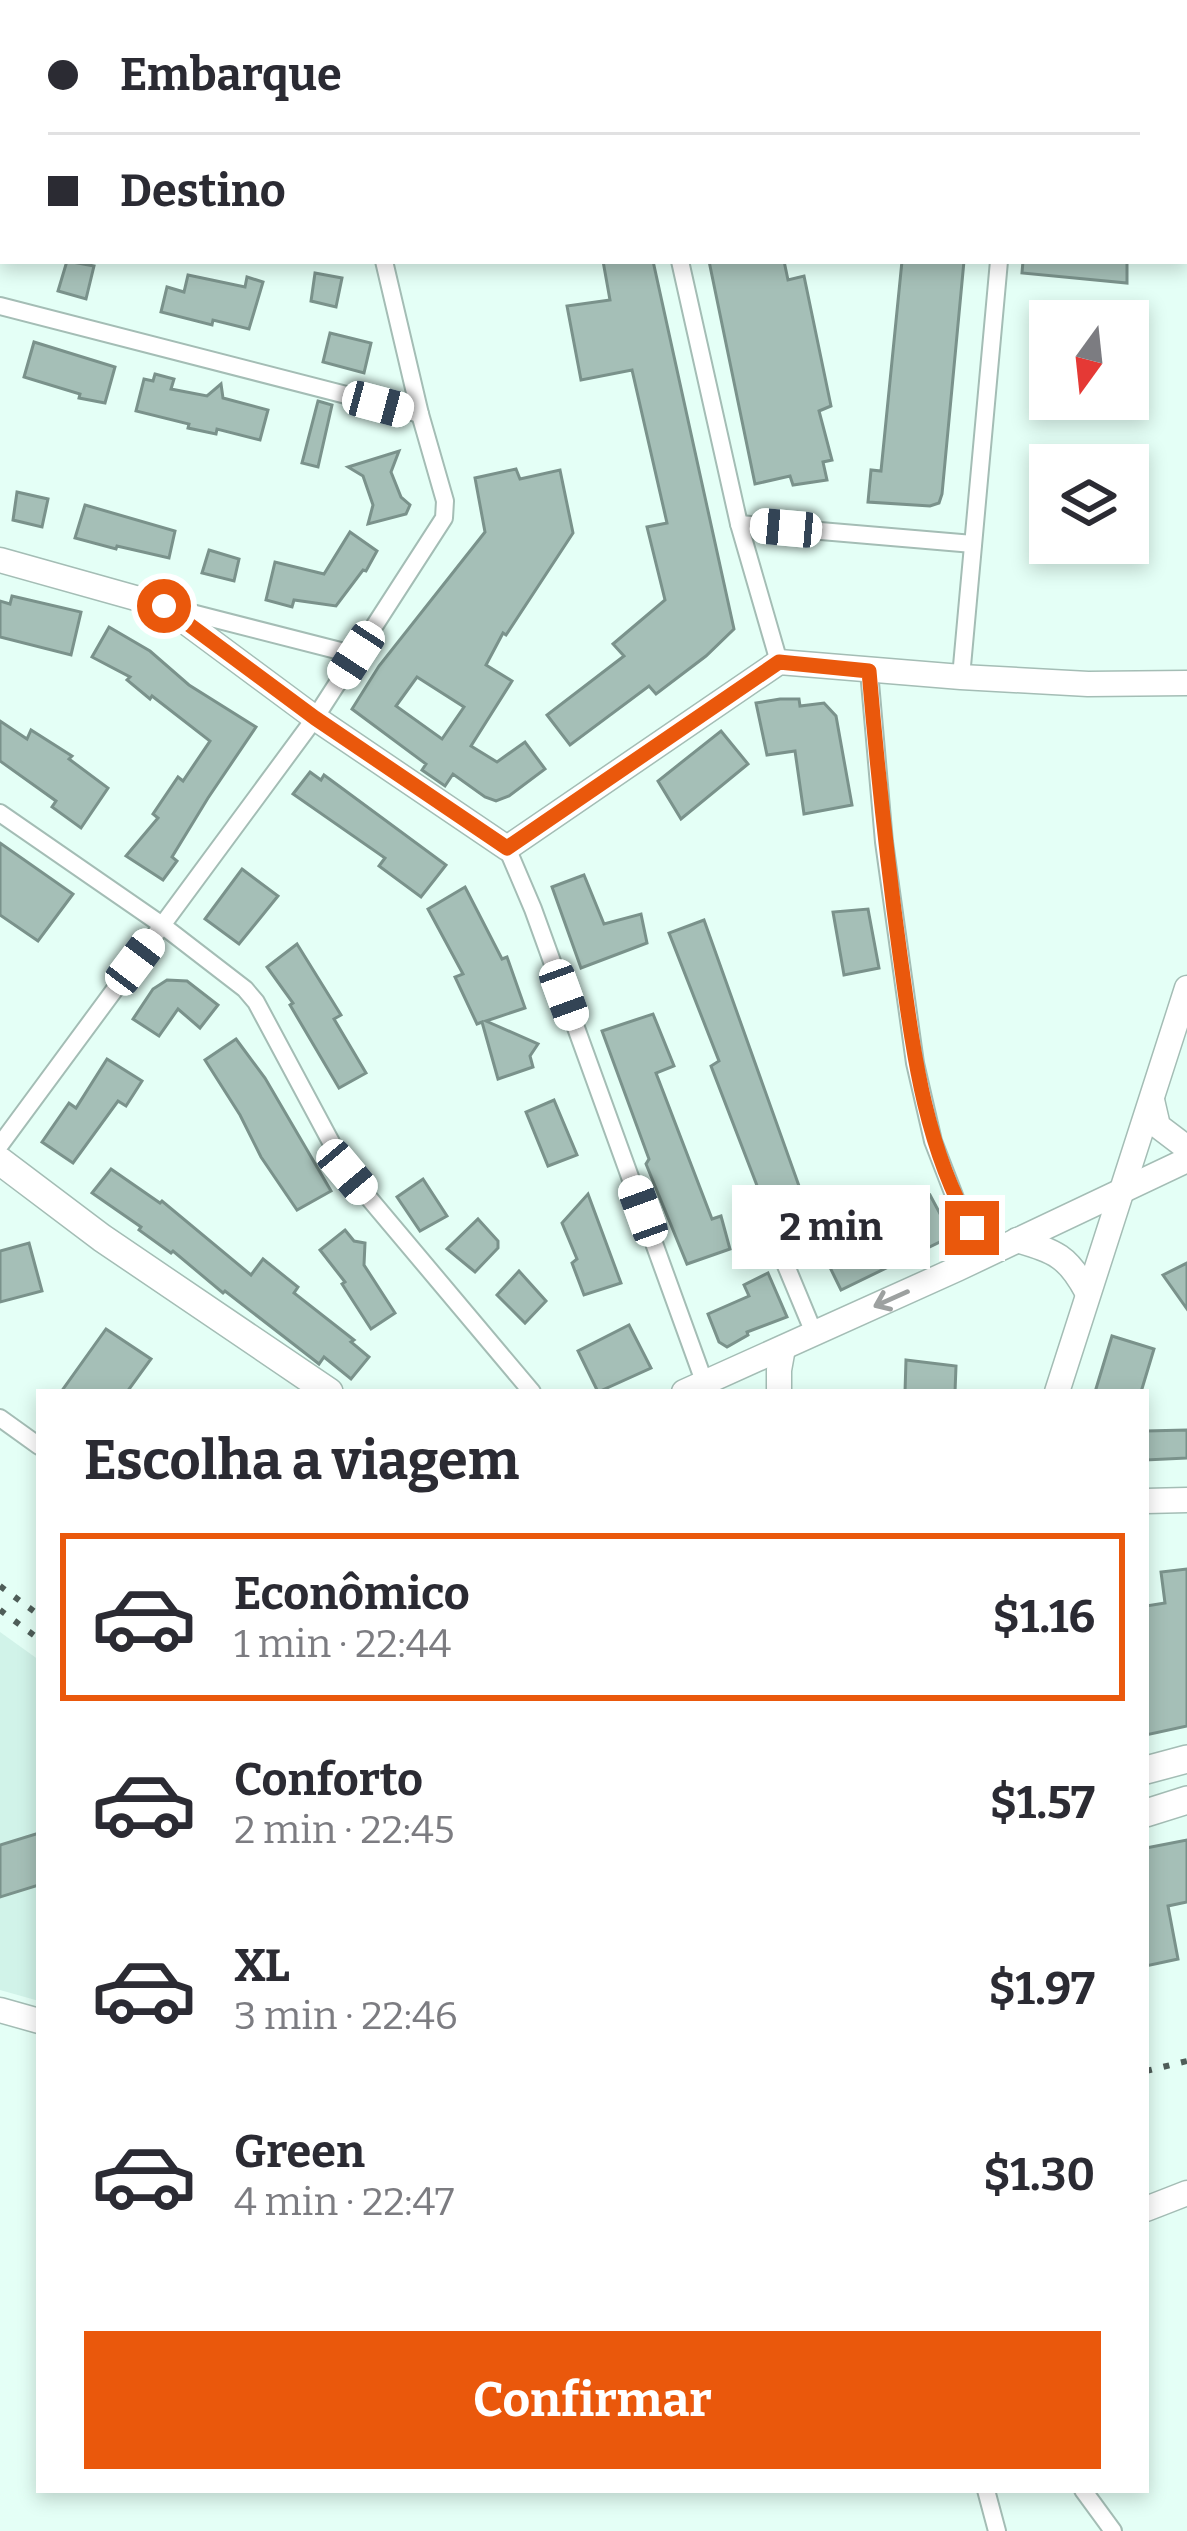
<!DOCTYPE html>
<html lang="pt">
<meta charset="utf-8">
<style>
body{margin:0;font-family:Bitter,serif;background:#f2f2f3;color:#2b2b33;height:100vh;display:flex;flex-direction:column;font-size:45px;white-space:nowrap}
*{box-sizing:border-box;margin:0}
p{font-size:39px;color:#7c7c81}
.icon{flex:none;width:66px;height:66px;fill:none;stroke:currentColor;stroke-width:2;stroke-linecap:round;stroke-linejoin:round}
.map{position:relative;flex:1;overflow:hidden}
.panel{position:absolute;left:36px;top:1389px;width:1113px;height:1104px;display:flex;flex-direction:column;background:#fff;border-radius:0px;box-shadow:0 6px 18px #0003}
.panel>*{flex:none}
.hud{position:absolute;left:0px;top:0px;width:1188px;height:264px;box-shadow:0 6px 18px #0003;display:grid;align-content:center;height:264px;padding:0 48px;background:#fff}
.needle{width:78px;rotate:195deg}
.controls{position:absolute;left:1029px;top:300px;display:grid;gap:24px}
.controls a{display:grid;place-items:center;width:120px;height:120px;border-radius:0px;background:#fff;box-shadow:0 6px 18px #0003;font-size:60px}
.end{position:absolute;width:54px;height:54px;margin:-27px;border:15px solid #ea580c;background:#fff;box-shadow:0 0 0 6px #fff}
.from{border-radius:50%}
.bubble{position:absolute;height:84px;border-radius:0px;background:#fff;box-shadow:0 6px 18px #0003;font-size:39px;font-weight:700;line-height:84px;text-align:center}
.car{position:absolute;width:36px;height:72px;margin:-36px -18px;border-radius:15px;box-shadow:0 0 9px 3px #0007;background:linear-gradient(#fff 24%,#345 0 40%,#fff 0 76%,#345 0 86%,#fff 0)}
.hud b{display:flex;align-items:center;gap:42px;height:114px;font-size:45px}
.hud b+b{border-top:3px solid #e1e1e2}
.hud i{width:30px;height:30px;background:#2b2b33}
ul{padding:0;list-style:none}
li{display:flex;align-items:center;gap:36px;height:168px;margin:0 24px 18px;padding:0 24px;border:6px solid transparent;border-radius:0px}
li div{flex:1}
li b{display:block;font-size:45px}
li em{font-style:normal;font-weight:700}
li.active{border-color:#ea580c}
li>.icon{width:108px;height:108px;stroke-width:1.5}
h2{padding:0 48px;font-size:54px;line-height:144px}
.action{display:flex;gap:24px;margin-top:auto;padding:24px 48px}
.action a{flex:1;height:138px;border-radius:0px;background:#ea580c;color:#fff;font-size:48px;font-weight:700;line-height:138px;text-align:center}
.map>svg:first-child{display:block}
</style>
<div class="map">
<svg width="1187" height="2531" viewBox="0 0 1187 2531">
<rect width="100%" height="100%" fill="#e4fff6"/>
<!-- built -->
<path fill="#d1f3e9" d="M0,1632L39,1660V2001L0,1990Z"/>
<!-- building -->
<g fill="#a5bfb7" stroke="#7a928b" stroke-width="3" fill-rule="evenodd">
<path d="M67,261L94,266L86,299L58,291Z"/>
<path d="M603,261H653L734,629L706,656L656,694L649,686L570,745L547,715L624,656L613,644L665,600L647,527L667,523L632,370L581,380L567,306L610,300Z"/>
<path d="M709,261H784L788,280L804,276L831,406L819,411L832,460L823,462L827,480L793,485L790,476L755,484Z"/>
<path d="M902,261H964L942,494L939,503L930,506L868,502L871,470L881,471Z"/>
<path d="M1023,261H1127V283L1022,273Z"/>
<path d="M315,273L342,278L336,307L311,301Z"/>
<path d="M188,275L245,287L247,277L263,282L249,329L213,320L212,325L161,312L167,287L184,292Z"/>
<path d="M330,333L371,343L364,373L323,362Z"/>
<path d="M34,342L115,367L105,403L79,398L80,394L24,377Z"/>
<path d="M155,374L174,379L171,389L207,396L221,384L223,398L268,410L260,440L217,429L216,434L188,428L189,424L136,411L144,379L153,381Z"/>
<path d="M318,401L332,405L318,467L302,463Z"/>
<path d="M399,451L391,472L401,497L410,505L406,514L368,524L373,505L363,476L348,467Z"/>
<path d="M516,469L520,479L560,470L573,533L506,635L503,633L486,665L512,681L471,746L497,762L525,742L545,769L509,796L496,801L485,797L453,774L445,786L422,770L426,764L352,709L379,666L485,532L475,478ZM417,677L464,707L442,739L396,706Z"/>
<path d="M17,492L48,499L42,527L13,520Z"/>
<path d="M85,505L175,531L169,558L117,546L116,549L75,538Z"/>
<path d="M350,532L377,551L366,571L363,570L336,606L294,600L292,607L266,600L275,562L324,574Z"/>
<path d="M209,550L239,559L234,581L202,573Z"/>
<path d="M12,596L81,612L71,655L0,637V601L10,604Z"/>
<path d="M109,627L150,651L189,685L256,727L208,798L172,857L177,861L163,880L126,856L158,818L153,814L178,777L183,781L210,741L152,696L150,699L127,680L130,677L92,657Z"/>
<path d="M780,699H799L800,706L824,703L836,716L852,805L804,814L795,751L767,755L756,703Z"/>
<path d="M0,721L27,739L31,730L72,756L69,759L108,788L81,828L52,807L56,801L0,761Z"/>
<path d="M721,731L748,764L681,819L658,781Z"/>
<path d="M310,772L321,780L324,775L446,865L421,897L379,866L385,858L293,794Z"/>
<path d="M0,843L73,894L38,941L0,915Z"/>
<path d="M242,869L278,896L239,944L205,919Z"/>
<path d="M584,875L604,924L641,914L647,943L581,968L552,887Z"/>
<path d="M465,887L502,959L507,957L525,1008L486,1021L538,1044L530,1056L533,1067L498,1079L482,1022L477,1024L455,977L463,974L428,909Z"/>
<path d="M868,909L879,968L844,975L833,912Z"/>
<path d="M704,920L799,1186L761,1196L711,1066L719,1061L669,933Z"/>
<path d="M297,944L341,1015L334,1019L366,1073L339,1088L290,1005L293,1003L267,967Z"/>
<path d="M167,980L187,981L218,1005L200,1028L178,1009L159,1036L133,1019L153,989Z"/>
<path d="M653,1014L674,1066L656,1073L712,1219L721,1216L730,1249L687,1264L646,1164L649,1159L602,1031Z"/>
<path d="M236,1039L265,1078L331,1191L297,1210L261,1157L240,1115L205,1060Z"/>
<path d="M107,1059L142,1081L126,1106L118,1101L73,1163L42,1142L69,1103L76,1108Z"/>
<path d="M554,1100L577,1155L548,1166L526,1112Z"/>
<path d="M111,1169L160,1203L162,1201L251,1275L263,1259L298,1287L294,1293L354,1340L351,1342L369,1357L351,1379L324,1357L319,1364L314,1360L225,1291L223,1293L173,1251L171,1253L139,1230L141,1227L92,1193Z"/>
<path d="M423,1179L447,1216L420,1231L397,1197Z"/>
<path d="M588,1194L621,1283L584,1295L572,1263L577,1259L562,1223Z"/>
<path d="M930,1195L952,1236L841,1290L821,1249Z"/>
<path d="M478,1219L498,1241V1248L475,1272L447,1249Z"/>
<path d="M345,1230L354,1241L365,1243L364,1265L395,1313L371,1329L342,1284L345,1282L320,1250Z"/>
<path d="M29,1243L42,1291L0,1302V1251Z"/>
<path d="M1187,1263V1309L1163,1275Z"/>
<path d="M519,1271L546,1301L525,1323L497,1295Z"/>
<path d="M768,1273L787,1317L747,1332L748,1335L727,1347L719,1342L708,1314L749,1296L744,1285Z"/>
<path d="M629,1325L651,1368L598,1392L578,1351Z"/>
<path d="M106,1329L151,1359L127,1392H61Z"/>
<path d="M1112,1336L1154,1349L1141,1392H1095Z"/>
<path d="M906,1360L956,1366L955,1392H905Z"/>
<path d="M1187,1430V1458L1146,1460V1431Z"/>
<path d="M1187,1569V1726L1146,1735V1606L1165,1603L1161,1572Z"/>
<path d="M39,1833V1885L0,1897V1845Z"/>
<path d="M1187,1840V1902L1168,1906L1178,1959L1146,1966V1848Z"/>
</g>
<g fill="none" stroke-linecap="round" stroke-linejoin="round">
<!-- street casing -->
<g stroke="#a4bdb5" stroke-width="20">
<g id="street">
<path d="M322,0L323,3"/>
<path d="M622,0L623,3"/>
<path d="M1023,3V0"/>
<path d="M0,55L3,56"/>
<path d="M680,261L739,524L779,662"/>
<path d="M0,306L420,414"/>
<path d="M739,524L973,544"/>
<path d="M176,609L356,655"/>
<path d="M869,671L884,842L915,1063L933,1141L957,1203L986,1254"/>
<path d="M961,677L999,261"/>
<path d="M0,813L162,925L245,989L256,1002L347,1172L532,1392"/>
<path d="M507,848L533,909L705,1384"/>
<path d="M0,1145L315,718L444,518L445,501L420,414L384,261"/>
<path d="M767,1220L814,1333"/>
<path d="M0,1418L39,1446"/>
<path d="M986,2490L997,2531"/>
<path d="M1083,2490L1113,2531"/>
</g>
</g>
<!-- secondary casing -->
<g stroke="#a4bdb5" stroke-width="27">
<g id="secondary">
<path d="M0,560L164,606L315,718L507,848L779,662L961,677L1088,684L1187,683"/>
<path d="M1152,1100L1158,1126L1187,1148"/>
<path d="M1017,1240C1056,1252 1068,1256 1087,1292"/>
<path d="M684,1392L957,1269L1187,1160"/>
<path d="M779,1392V1370L783,1348"/>
<path d="M1057,1392L1187,988"/>
<path d="M1146,1501L1187,1500"/>
<path d="M0,2010L39,2021"/>
<path d="M1146,2209L1187,2193"/>
</g>
</g>
<!-- primary casing -->
<g stroke="#a4bdb5" stroke-width="30">
<g id="primary">
<path d="M0,1161L102,1238L329,1392"/>
<path d="M1146,1770L1187,1759"/>
<path d="M1146,1813L1187,1800"/>
</g>
</g>
<!-- street -->
<use href="#street" stroke="#fff" stroke-width="16"/>
<!-- secondary -->
<use href="#secondary" stroke="#fff" stroke-width="24"/>
<!-- primary -->
<use href="#primary" stroke="#fff" stroke-width="27"/>
<!-- rail -->
<g stroke="#4f5e59" stroke-width="6" stroke-dasharray="6 12" stroke-linecap="butt">
<path d="M0,1586L39,1615"/>
<path d="M0,1610L39,1639"/>
<path d="M1146,2071L1187,2061"/>
</g>
</g>
<!-- one-way arrows -->
<defs><path id="oneway-shaft" d="M-6 0H5M1.5-3L5.5 0L1.5 3" fill="none" stroke-width="1.6" stroke-linecap="round" stroke-linejoin="round" transform="scale(3)"/></defs>
<use stroke="#9da1a0" href="#oneway-shaft" transform="translate(891 1299) rotate(156)"/>
<g fill="none" stroke-linecap="round" stroke-linejoin="round">
<!-- route -->
<path stroke="#ea580c" stroke-width="15" d="M164,606L315,718L507,848L779,662L869,671C877,766 887,860 900,955C913,1049 924,1145 972,1228"/>
</g>
</svg>
<div class="controls">
<a><svg class="needle" viewBox="-14 -14 28 28"><path d="M0-13l5 13h-10z" fill="#e53935"/><path d="M0 13l5-13h-10z" fill="#7c7c81"/></svg></a>
<a><svg class="icon" aria-label="layers" viewBox="0 0 24 24"><path d="M12 4l9 5-9 5-9-5zM3 14l9 5 9-5"/></svg></a>
</div>
<i class="end from" style="left:164px;top:606px"></i>
<i class="end" style="left:972px;top:1228px"></i>
<div class="bubble" style="left:732px;top:1185px;width:198px">2 min</div>
<i class="car" style="left:378px;top:404px;rotate:105deg"></i>
<i class="car" style="left:786px;top:528px;rotate:275deg"></i>
<i class="car" style="left:356px;top:655px;rotate:213deg"></i>
<i class="car" style="left:135px;top:962px;rotate:37deg"></i>
<i class="car" style="left:564px;top:995px;rotate:160deg"></i>
<i class="car" style="left:347px;top:1172px;rotate:140deg"></i>
<i class="car" style="left:643px;top:1211px;rotate:340deg"></i>
<div class="hud">
<b><i class="from"></i>Embarque</b>
<b><i></i>Destino</b>
</div>
<section class="panel">
<h2>Escolha a viagem</h2>
<ul>
<li class="active"><svg class="icon" aria-label="car" viewBox="0 0 24 24"><path d="M5 17H2v-5l4-1 3-4h7l3 4 3 1v5h-3M9 17h6M6 11h13"/><circle cx="7" cy="17" r="2"/><circle cx="17" cy="17" r="2"/></svg><div><b>Econômico</b><p>1 min · 22:44</p></div><em>$1.16</em></li>
<li><svg class="icon" aria-label="car" viewBox="0 0 24 24"><path d="M5 17H2v-5l4-1 3-4h7l3 4 3 1v5h-3M9 17h6M6 11h13"/><circle cx="7" cy="17" r="2"/><circle cx="17" cy="17" r="2"/></svg><div><b>Conforto</b><p>2 min · 22:45</p></div><em>$1.57</em></li>
<li><svg class="icon" aria-label="car" viewBox="0 0 24 24"><path d="M5 17H2v-5l4-1 3-4h7l3 4 3 1v5h-3M9 17h6M6 11h13"/><circle cx="7" cy="17" r="2"/><circle cx="17" cy="17" r="2"/></svg><div><b>XL</b><p>3 min · 22:46</p></div><em>$1.97</em></li>
<li><svg class="icon" aria-label="car" viewBox="0 0 24 24"><path d="M5 17H2v-5l4-1 3-4h7l3 4 3 1v5h-3M9 17h6M6 11h13"/><circle cx="7" cy="17" r="2"/><circle cx="17" cy="17" r="2"/></svg><div><b>Green</b><p>4 min · 22:47</p></div><em>$1.30</em></li>
</ul>
<div class="action"><a>Confirmar</a></div>
</section>
</div>
